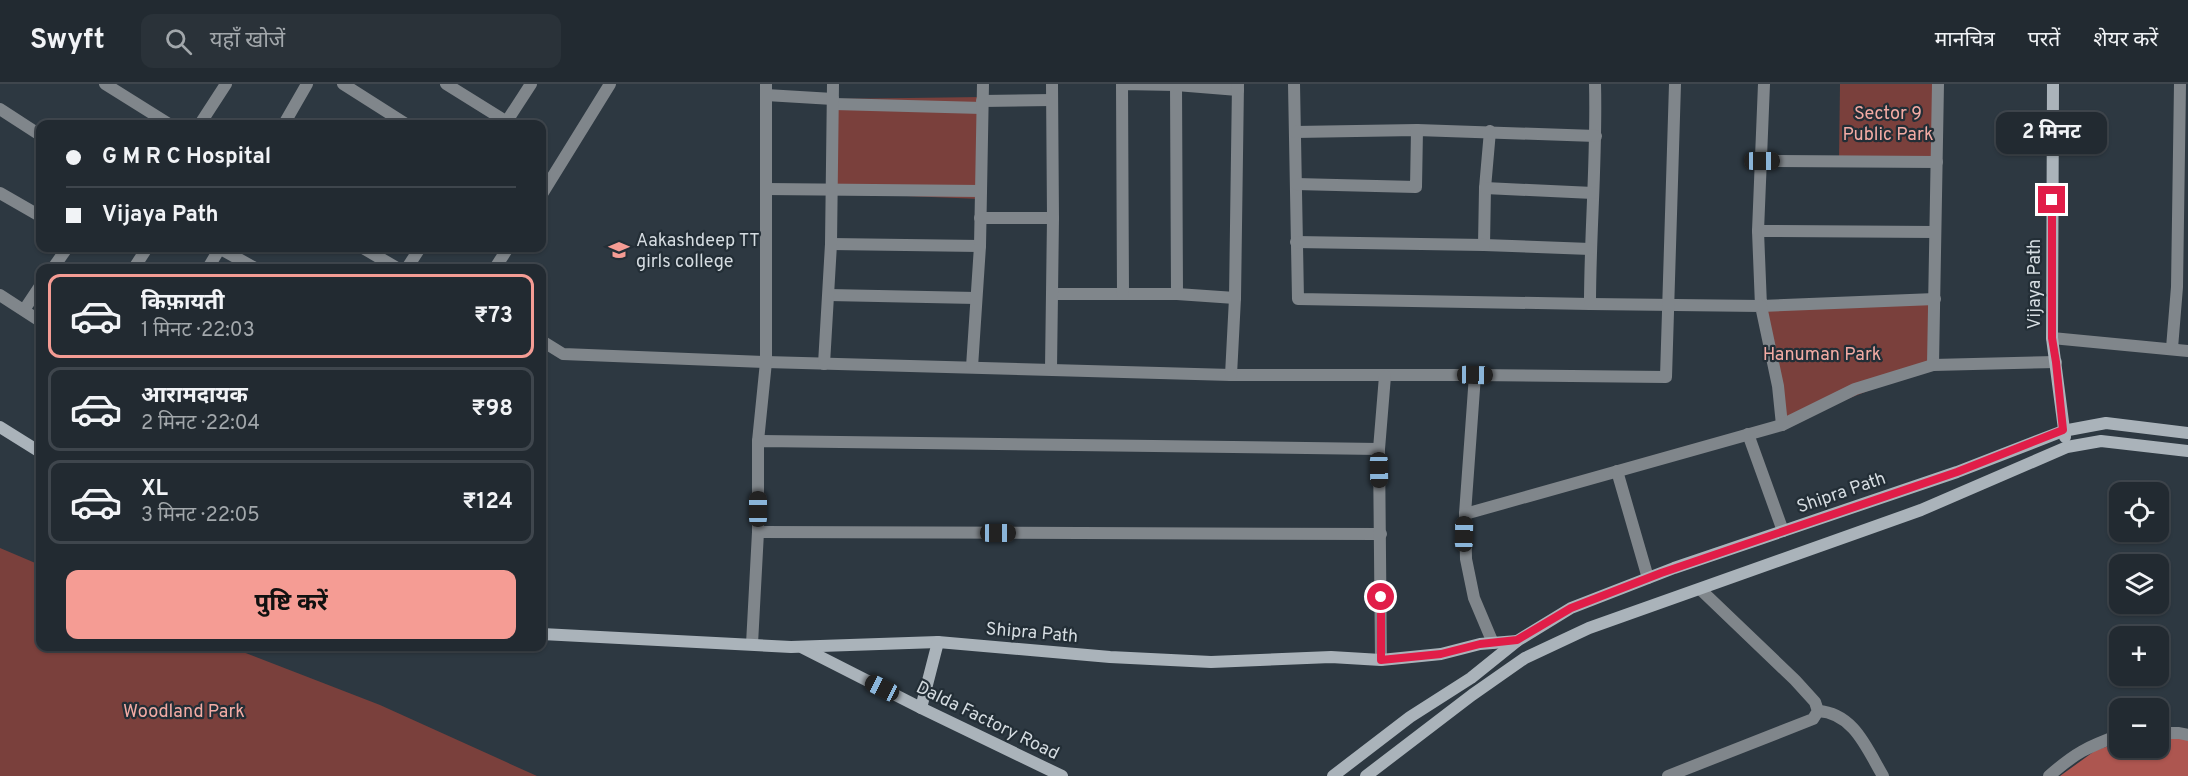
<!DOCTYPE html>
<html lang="hi">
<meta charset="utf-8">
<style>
body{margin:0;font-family:Overpass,"Noto Sans Devanagari",sans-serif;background:#2a3239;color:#f1f3f6;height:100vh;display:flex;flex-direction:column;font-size:22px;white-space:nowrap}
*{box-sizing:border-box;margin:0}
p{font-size:20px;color:#a2a7ab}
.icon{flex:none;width:33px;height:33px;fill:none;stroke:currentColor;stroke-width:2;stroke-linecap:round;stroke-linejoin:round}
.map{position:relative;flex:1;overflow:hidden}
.details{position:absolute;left:36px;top:180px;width:510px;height:387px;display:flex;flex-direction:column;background:#222a31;border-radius:12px;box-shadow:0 2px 4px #0004,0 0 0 2px #3f464d}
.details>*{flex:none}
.hud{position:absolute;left:36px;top:36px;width:510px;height:132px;border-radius:12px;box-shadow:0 2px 4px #0004,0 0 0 2px #3f464d;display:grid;align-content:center;height:132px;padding:0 30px;background:#222a31}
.controls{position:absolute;left:2109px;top:398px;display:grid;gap:12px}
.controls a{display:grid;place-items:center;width:60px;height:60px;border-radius:12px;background:#222a31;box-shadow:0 2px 4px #0004,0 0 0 2px #3f464d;font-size:30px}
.end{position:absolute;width:27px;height:27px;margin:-14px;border:8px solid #e11d48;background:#fff;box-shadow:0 0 0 3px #fff}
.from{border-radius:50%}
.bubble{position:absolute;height:42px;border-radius:12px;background:#222a31;box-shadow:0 2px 4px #0004,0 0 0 2px #3f464d;font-size:20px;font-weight:700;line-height:42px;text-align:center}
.car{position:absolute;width:18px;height:36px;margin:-18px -9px;border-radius:8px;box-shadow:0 0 4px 2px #0007;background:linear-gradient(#222 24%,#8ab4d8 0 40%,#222 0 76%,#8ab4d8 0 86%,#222 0)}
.hud b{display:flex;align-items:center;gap:21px;height:57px;font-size:22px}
.hud b+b{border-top:2px solid #3f464d}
.hud i{width:15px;height:15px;background:#f1f3f6}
ul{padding:10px 0 0;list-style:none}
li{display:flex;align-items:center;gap:18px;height:84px;margin:0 12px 9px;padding:0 18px;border:3px solid #3f464d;border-radius:12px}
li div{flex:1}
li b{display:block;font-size:22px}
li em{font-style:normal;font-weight:700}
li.selected{border-color:#f59c94}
li>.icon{width:54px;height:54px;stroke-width:1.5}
.cta{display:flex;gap:12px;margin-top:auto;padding:12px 30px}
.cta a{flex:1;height:69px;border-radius:12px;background:#f59c94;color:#111;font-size:24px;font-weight:700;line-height:69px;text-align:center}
header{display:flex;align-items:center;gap:36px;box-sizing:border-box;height:84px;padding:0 30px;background:#222a31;border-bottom:2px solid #3f464d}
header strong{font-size:28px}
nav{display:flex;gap:33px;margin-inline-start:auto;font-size:21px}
.search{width:420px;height:54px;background:#2a3239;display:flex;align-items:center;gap:15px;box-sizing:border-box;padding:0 21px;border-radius:12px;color:#a2a7ab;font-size:22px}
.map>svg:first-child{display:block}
</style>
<header>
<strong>Swyft</strong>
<div class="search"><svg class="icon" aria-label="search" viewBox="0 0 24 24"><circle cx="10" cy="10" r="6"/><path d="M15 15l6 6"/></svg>यहाँ खोजें</div>
<nav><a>मानचित्र</a><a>परतें</a><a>शेयर करें</a></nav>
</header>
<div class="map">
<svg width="2188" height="692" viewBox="0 0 2188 692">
<rect width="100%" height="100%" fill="#2d3841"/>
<!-- green -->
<g fill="#7a403c">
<path d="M1840,0H1938L1937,78L1839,77Z"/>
<path d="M982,13L981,115L832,109L833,15Z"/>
<path d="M1935,215L1933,281L1782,341L1761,222Z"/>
<path d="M0,464L40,481V562L230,563L380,621L537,692H0Z"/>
</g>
<!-- water -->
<path fill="#ad5650" d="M2158,652L2188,654V692H2060L2096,666L2119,659L2120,663H2158Z"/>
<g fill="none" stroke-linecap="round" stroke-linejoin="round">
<!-- street -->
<g stroke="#80868b" stroke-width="12">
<path d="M105,0L169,40"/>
<path d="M343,0L406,40"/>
<path d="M446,0L507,38"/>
<path d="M1294,0L1298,215L1590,220C1590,147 1597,74 1595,0"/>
<path d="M1764,0L1758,147L1761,222L1935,215"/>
<path d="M1176,1L1177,210"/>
<path d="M766,11L833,15"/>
<path d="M982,17L1052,16"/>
<path d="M834,20L982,24"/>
<path d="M0,25L40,51"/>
<path d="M200,40L226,0"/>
<path d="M284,40L307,0"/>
<path d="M505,40L531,0"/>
<path d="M1490,47L1485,104L1484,161L1590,165"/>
<path d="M1295,48L1417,46L1596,52"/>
<path d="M1762,77L1937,78"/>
<path d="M1296,100L1416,103L1417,46"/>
<path d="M1485,104L1593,109"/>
<path d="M766,105L981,107"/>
<path d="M0,109L40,132"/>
<path d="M542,110L610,0"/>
<path d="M980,134H1053"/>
<path d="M1758,147L1935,148"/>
<path d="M1296,158L1484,161"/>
<path d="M831,160L980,162"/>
<path d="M219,164L255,184"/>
<path d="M363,164L397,184"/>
<path d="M53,184L67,164"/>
<path d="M134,184L147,164"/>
<path d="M208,184L220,164"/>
<path d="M407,184L420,164"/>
<path d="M495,184L508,164"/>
<path d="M1052,210H1177L1235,214"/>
<path d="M1123,210L1122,0L1176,1L1238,6"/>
<path d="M0,211L40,237"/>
<path d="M829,211L976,214"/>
<path d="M1590,220L1761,222L1778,302L1782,341"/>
<path d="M24,226L40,202"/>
<path d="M2052,254L2188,267"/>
<path d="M542,257L563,270L766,278L1231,291H1475L1666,293L1675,0"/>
<path d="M2172,264L2177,203L2180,0"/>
<path d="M824,280L831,160L833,0"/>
<path d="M1933,281L1938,0"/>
<path d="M972,283L980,162L983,0"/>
<path d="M1051,285L1053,134L1052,0"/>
<path d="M1231,291L1235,214L1238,0"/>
<path d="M1475,291L1465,430L1466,475L1474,514L1493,559"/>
<path d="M1748,350L1783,447"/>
<path d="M758,357L766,278V0"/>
<path d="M1617,387L1648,494"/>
<path d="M1465,430L1782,341L1855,305L1933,281L2056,278"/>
<path d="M758,448L1381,450"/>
<path d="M752,560L758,448V357L1379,365"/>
<path d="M1381,576L1379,365L1385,292"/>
<path d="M1818,627C1854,629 1867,665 1883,692"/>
<path d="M2158,649H2179L2188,651"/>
<path d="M1668,692L1813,635L1818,627L1815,618L1795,596L1701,506"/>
<path d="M2049,692C2075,669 2087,663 2120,651"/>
</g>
<!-- secondary -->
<g stroke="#aab3ba" stroke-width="12">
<path d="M2053,0L2052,254L2065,353"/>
<path d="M0,343L40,368"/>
<path d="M542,550L791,563L938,558L1110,573L1211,578L1331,573L1381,576L1441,570L1480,560L1517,557L1571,524L1674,484L1957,388L2063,347L2106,339L2188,349"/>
<path d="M803,564L921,624L1062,692"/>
<path d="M921,624L938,558"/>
<path d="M1333,692L1410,633L1471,594L1517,557"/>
<path d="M1366,692L1472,611L1525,574L1589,544L1921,426L2067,363L2101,357L2188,367"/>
</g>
</g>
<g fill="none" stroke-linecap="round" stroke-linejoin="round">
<!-- route -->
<path stroke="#e11d48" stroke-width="8" d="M1381,513V576L1441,570L1480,560L1517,556L1571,524L1661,489L1957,388L2063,346L2056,278L2052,254V116"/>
</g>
<!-- icons -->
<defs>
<g id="university-bare" transform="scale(1.62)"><path d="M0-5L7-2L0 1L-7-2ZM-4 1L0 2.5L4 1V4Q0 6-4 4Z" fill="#f59c94" stroke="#232e36" stroke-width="2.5" paint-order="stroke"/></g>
</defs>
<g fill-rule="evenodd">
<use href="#university-bare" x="619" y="166"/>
</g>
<g text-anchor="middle" stroke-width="4.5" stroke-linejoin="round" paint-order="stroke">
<!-- park labels -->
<g font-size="18" fill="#f3aba4" stroke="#232e36">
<text x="1888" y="35">Sector 9<tspan x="1888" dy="21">Public Park</tspan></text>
<text x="1822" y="276">Hanuman Park</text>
<text x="184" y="633">Woodland Park</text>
</g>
<!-- poi labels -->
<g font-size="18" fill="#d5dce1" stroke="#232e36" text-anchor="start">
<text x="636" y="162">Aakashdeep TT<tspan x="636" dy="21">girls college</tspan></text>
</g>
<!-- street labels -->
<g font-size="18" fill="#d5dce1" stroke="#232e36">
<text transform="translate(2034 200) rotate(-90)" y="6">Vijaya Path</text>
<text transform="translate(1841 408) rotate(-19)" y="6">Shipra Path</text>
<text transform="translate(1032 548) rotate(5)" y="6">Shipra Path</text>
<text transform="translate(988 636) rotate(26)" y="6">Dalda Factory Road</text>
</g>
</g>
</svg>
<div class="controls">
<a><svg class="icon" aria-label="locate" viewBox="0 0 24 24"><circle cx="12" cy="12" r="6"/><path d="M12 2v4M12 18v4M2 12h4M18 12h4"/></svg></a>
<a><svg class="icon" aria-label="layers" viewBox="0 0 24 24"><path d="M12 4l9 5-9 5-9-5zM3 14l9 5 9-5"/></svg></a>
<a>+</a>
<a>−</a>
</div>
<i class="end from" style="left:1381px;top:513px"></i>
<i class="end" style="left:2052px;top:116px"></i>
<div class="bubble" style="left:1996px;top:28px;width:111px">2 मिनट</div>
<i class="car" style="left:1762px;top:77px;rotate:90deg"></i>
<i class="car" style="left:1475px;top:291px;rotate:91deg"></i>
<i class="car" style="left:1379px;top:386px;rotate:179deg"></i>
<i class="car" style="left:758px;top:425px;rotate:0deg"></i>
<i class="car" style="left:998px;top:449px;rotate:90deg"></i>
<i class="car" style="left:1464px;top:450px;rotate:1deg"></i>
<i class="car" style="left:882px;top:604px;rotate:297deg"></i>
<div class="hud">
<b><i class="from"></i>G M R C Hospital</b>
<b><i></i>Vijaya Path</b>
</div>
<section class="details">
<ul>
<li class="selected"><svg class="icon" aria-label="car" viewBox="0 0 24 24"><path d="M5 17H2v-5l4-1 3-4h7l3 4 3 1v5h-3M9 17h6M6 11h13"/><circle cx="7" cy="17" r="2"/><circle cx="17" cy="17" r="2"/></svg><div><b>किफ़ायती</b><p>1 मिनट · 22:03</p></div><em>₹73</em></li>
<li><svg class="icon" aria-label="car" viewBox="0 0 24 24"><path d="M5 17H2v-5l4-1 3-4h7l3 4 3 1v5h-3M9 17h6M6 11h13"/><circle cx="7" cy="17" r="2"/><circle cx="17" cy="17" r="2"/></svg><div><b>आरामदायक</b><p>2 मिनट · 22:04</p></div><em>₹98</em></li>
<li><svg class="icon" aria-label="car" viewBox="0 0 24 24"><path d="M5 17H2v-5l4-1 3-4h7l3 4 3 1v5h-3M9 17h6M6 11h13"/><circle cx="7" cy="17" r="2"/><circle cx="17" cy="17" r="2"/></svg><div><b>XL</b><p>3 मिनट · 22:05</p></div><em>₹124</em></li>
</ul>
<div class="cta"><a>पुष्टि करें</a></div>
</section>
</div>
